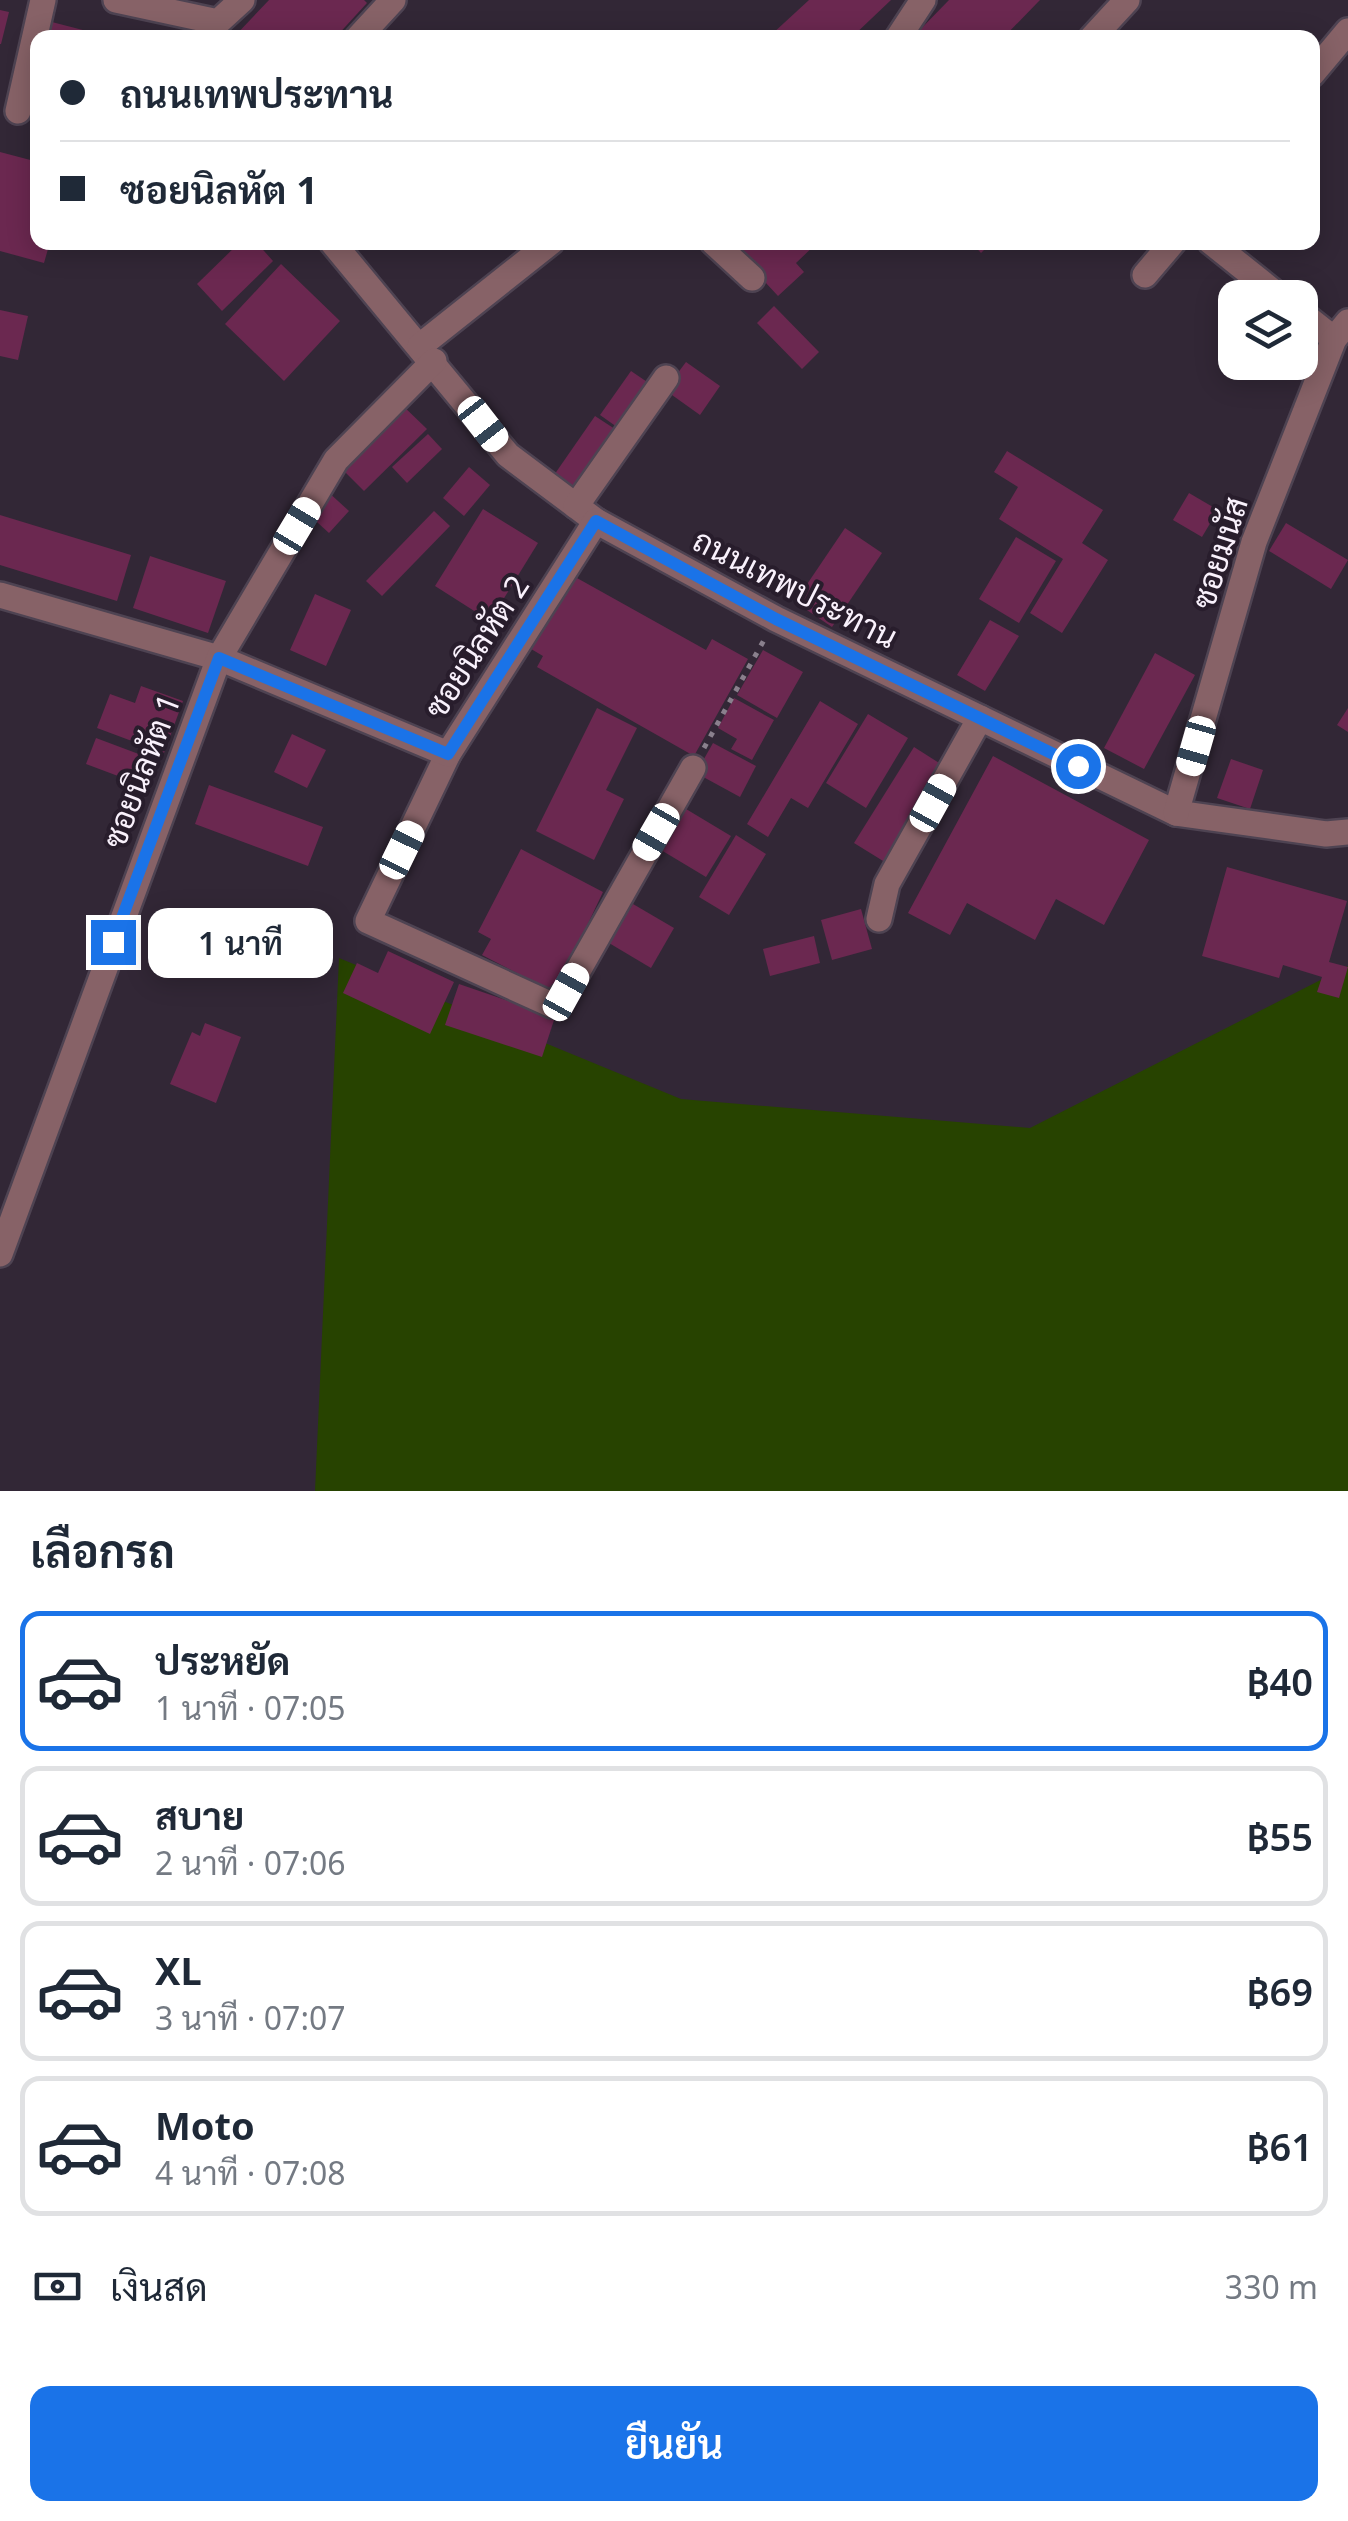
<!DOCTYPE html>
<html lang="th">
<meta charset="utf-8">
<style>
body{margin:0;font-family:"Noto Sans",Sarabun,sans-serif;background:#f6f6f7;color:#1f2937;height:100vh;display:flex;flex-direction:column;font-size:38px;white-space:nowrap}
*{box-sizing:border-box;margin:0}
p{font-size:32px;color:#747a83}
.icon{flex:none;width:55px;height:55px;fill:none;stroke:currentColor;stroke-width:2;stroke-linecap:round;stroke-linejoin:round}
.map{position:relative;height:1491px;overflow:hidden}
.panel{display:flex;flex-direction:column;background:#fff;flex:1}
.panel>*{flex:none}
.banner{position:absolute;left:30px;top:30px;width:1290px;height:220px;border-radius:20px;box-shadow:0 5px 25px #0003;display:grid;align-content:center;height:220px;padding:0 30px;background:#fff}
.controls{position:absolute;left:1218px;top:280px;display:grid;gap:20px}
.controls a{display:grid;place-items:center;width:100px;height:100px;border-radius:20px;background:#fff;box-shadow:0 5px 25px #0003;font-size:50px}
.end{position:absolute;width:45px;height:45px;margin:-22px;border:12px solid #1a73e8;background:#fff;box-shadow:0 0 0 5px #fff}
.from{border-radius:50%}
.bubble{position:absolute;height:70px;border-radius:20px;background:#fff;box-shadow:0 5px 25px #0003;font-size:32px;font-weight:600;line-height:70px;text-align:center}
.car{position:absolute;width:30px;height:60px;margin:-30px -15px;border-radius:12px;box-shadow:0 0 8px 2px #0007;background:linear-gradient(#fff 24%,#345 0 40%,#fff 0 76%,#345 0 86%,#fff 0)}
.banner b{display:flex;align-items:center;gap:35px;height:95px;font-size:38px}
.banner b+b{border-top:2px solid #e0e1e3}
.banner i{width:25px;height:25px;background:#1f2937}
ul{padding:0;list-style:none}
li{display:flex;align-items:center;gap:30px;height:140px;margin:0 20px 15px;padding:0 10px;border:5px solid #e0e1e3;border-radius:20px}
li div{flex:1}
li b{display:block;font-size:38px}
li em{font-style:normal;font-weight:600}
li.on{border-color:#1a73e8}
li>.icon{width:90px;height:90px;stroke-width:1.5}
h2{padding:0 30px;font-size:45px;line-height:120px}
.pay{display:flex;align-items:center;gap:25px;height:110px;padding:0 30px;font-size:38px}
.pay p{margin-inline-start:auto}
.action{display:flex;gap:20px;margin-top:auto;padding:20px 30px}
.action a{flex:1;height:115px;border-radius:20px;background:#1a73e8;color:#fff;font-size:40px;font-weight:600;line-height:115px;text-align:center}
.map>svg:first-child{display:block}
</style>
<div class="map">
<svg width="1348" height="1491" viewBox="0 0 1348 1491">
<rect width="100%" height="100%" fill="#322736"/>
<!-- green -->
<path fill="#274300" d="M339,958L681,1099L1030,1128L1348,966V1491H315Z"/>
<!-- building -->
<g fill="#6b2850">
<path d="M269,0H364L367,3L335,38H233Z"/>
<path d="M809,0H891L851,38H774L771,35Z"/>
<path d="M949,0H1040L1003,38H912Z"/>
<path d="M0,10L9,12L1,44H0Z"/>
<path d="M48,21L106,36V38H44Z"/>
<path d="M0,152L38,162V242H50L44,263L0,251Z"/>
<path d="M240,242H256L273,261L222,311L197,284Z"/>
<path d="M728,242H818L796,263L804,272L778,296Z"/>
<path d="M971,242H992L981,253Z"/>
<path d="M281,264L340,321L284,381L225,324Z"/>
<path d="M774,306L819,352L802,369L757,323Z"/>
<path d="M0,310L28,316L18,360L0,356Z"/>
<path d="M686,362L720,386L700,415L665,390Z"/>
<path d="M631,371L656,388L624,432L600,415Z"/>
<path d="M400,403L427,429L364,491L338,465Z"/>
<path d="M595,416L621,433L578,496L552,478Z"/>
<path d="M428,434L442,449L407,483L392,467Z"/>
<path d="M1007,451L1103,510L1082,543L1108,560L1062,633L1030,613L1063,559L999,519L1018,487L994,472Z"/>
<path d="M469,467L490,485L464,516L443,498Z"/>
<path d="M327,491L349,511L329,533L307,513Z"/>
<path d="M1189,493L1218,510L1202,537L1173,520Z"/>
<path d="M483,509L538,543L490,621L435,586Z"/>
<path d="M434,511L450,526L382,596L366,581Z"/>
<path d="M0,515L131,555L117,601L0,565Z"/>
<path d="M1286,523L1348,560L1331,589L1269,551Z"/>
<path d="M845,528L882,553L832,627L795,602Z"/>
<path d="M1016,537L1056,561L1019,623L979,599Z"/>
<path d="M150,556L226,581L208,633L133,608Z"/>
<path d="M568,573L706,650L712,639L748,659L694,756L537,667L543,656L526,646Z"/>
<path d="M315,594L351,610L326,666L290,650Z"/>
<path d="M990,620L1019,636L985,691L957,675Z"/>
<path d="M763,650L803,672L777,718L737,695Z"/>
<path d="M1155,653L1195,675L1144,769L1104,748Z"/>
<path d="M141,686L183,701L164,753L97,728L110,694L135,703Z"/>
<path d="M734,698L774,720L752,760L731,749L737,739L718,728Z"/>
<path d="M820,701L858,724L808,808L791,798L768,837L747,824Z"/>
<path d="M597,708L637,728L606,790L624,799L594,860L536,831Z"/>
<path d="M1348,708V732L1337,725Z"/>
<path d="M868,714L908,738L866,808L826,783Z"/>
<path d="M292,734L326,750L307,788L274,772Z"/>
<path d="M96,738L144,756L134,782L86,764Z"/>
<path d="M713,743L756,766L740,797L696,773Z"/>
<path d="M914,747L947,768L888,864L854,843Z"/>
<path d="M993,756L1149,840L1104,925L1056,899L1035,940L967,903L950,935L908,913Z"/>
<path d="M1231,759L1263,770L1250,809L1217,798Z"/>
<path d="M209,785L323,827L308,866L195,824Z"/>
<path d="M681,806L731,836L706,877L656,847Z"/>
<path d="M736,835L766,854L729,915L699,897Z"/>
<path d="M521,849L603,892L555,993L482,955L491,939L478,932Z"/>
<path d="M1227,867L1347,901L1329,962L1348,967L1339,998L1317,992L1322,977L1283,965L1279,978L1202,956Z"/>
<path d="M633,904L674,928L651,968L609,943Z"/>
<path d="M861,909L872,949L832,960L821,920Z"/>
<path d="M814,936L820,963L770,976L763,949Z"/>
<path d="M388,951L454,982L430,1034L343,993L357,963L378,973Z"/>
<path d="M459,984L555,1017L542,1057L445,1025Z"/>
<path d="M205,1023L241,1037L216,1103L170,1084L192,1032L200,1036Z"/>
</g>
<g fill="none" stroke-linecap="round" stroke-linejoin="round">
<!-- minor casing -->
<g stroke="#4e4352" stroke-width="30">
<g id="minor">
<path d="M116,0L218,22L242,0"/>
<path d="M358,38L393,0"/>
<path d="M898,38L923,0"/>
<path d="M1092,38L1127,0"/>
<path d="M1312,74L1348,31"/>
<path d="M18,111L43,0"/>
<path d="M332,242L508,455L596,521L776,619L1176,813L1326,834L1348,832"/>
<path d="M713,242L752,278"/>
<path d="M1211,242L1281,298"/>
<path d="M1145,275L1173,242"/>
<path d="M1300,312L1334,339"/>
<path d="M420,346L551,242"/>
<path d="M576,506L666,378"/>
<path d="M596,521L448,754L368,921L552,1005L566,992L693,768"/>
<path d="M0,595L219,658L448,754"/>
<path d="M1176,813L1254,542L1334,339L1348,322"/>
<path d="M879,919L887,884L980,718"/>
<path d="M0,1254L219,658L336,460L434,361"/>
</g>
</g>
<!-- path -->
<path stroke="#8a808d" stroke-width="5" stroke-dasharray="5 8" stroke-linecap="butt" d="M704,748L764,640"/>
<!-- minor -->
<use href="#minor" stroke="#876267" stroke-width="25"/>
</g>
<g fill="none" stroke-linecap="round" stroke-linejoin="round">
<!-- route -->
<path stroke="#1a73e8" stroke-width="12" d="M113,942L219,658L448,754L596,521L776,619L1078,766"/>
</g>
<g text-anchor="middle" stroke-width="8" stroke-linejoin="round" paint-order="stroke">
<!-- street labels -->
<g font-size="32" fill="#f9f1fc" stroke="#281d2c">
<text transform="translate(1220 553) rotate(-72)" y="11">ซอยมนัส</text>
<text transform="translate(795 589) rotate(27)" y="11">ถนนเทพประทาน</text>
<text transform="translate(477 647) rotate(-57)" y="11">ซอยนิลหัต 2</text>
<text transform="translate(142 771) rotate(-69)" y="11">ซอยนิลหัต 1</text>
</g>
</g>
</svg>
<div class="controls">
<a><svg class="icon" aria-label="layers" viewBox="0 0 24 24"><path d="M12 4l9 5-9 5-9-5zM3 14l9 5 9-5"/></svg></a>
</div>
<i class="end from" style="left:1078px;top:766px"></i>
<i class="end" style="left:113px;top:942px"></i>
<div class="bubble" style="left:148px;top:908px;width:185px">1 นาที</div>
<i class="car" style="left:483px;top:424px;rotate:142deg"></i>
<i class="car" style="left:297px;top:526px;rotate:31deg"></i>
<i class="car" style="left:1196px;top:746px;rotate:196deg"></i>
<i class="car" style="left:933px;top:803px;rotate:29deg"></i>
<i class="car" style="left:656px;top:832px;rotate:210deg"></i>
<i class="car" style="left:402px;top:850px;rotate:26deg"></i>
<i class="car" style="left:566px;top:992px;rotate:29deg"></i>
<div class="banner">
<b><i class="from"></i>ถนนเทพประทาน</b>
<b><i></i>ซอยนิลหัต 1</b>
</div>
</div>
<section class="panel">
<h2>เลือกรถ</h2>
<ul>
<li class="on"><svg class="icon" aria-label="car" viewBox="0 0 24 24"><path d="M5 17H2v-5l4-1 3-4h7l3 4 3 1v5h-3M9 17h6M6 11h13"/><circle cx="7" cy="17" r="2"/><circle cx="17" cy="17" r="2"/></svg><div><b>ประหยัด</b><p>1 นาที · 07:05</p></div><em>฿40</em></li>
<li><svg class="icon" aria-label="car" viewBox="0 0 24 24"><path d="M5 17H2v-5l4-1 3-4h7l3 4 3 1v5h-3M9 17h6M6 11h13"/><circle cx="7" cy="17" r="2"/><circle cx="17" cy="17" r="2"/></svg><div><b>สบาย</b><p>2 นาที · 07:06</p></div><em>฿55</em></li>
<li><svg class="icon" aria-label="car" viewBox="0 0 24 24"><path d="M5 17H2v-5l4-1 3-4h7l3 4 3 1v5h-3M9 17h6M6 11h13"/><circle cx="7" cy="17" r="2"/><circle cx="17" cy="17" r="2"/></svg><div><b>XL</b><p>3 นาที · 07:07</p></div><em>฿69</em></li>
<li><svg class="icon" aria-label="car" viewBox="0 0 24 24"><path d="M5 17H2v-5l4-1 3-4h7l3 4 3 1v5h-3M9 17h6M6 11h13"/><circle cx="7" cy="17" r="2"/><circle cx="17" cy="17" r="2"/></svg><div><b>Moto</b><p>4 นาที · 07:08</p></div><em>฿61</em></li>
</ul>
<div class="pay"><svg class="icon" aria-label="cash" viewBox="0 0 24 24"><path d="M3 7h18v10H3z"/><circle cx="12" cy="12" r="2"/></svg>เงินสด<p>330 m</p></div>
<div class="action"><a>ยืนยัน</a></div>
</section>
